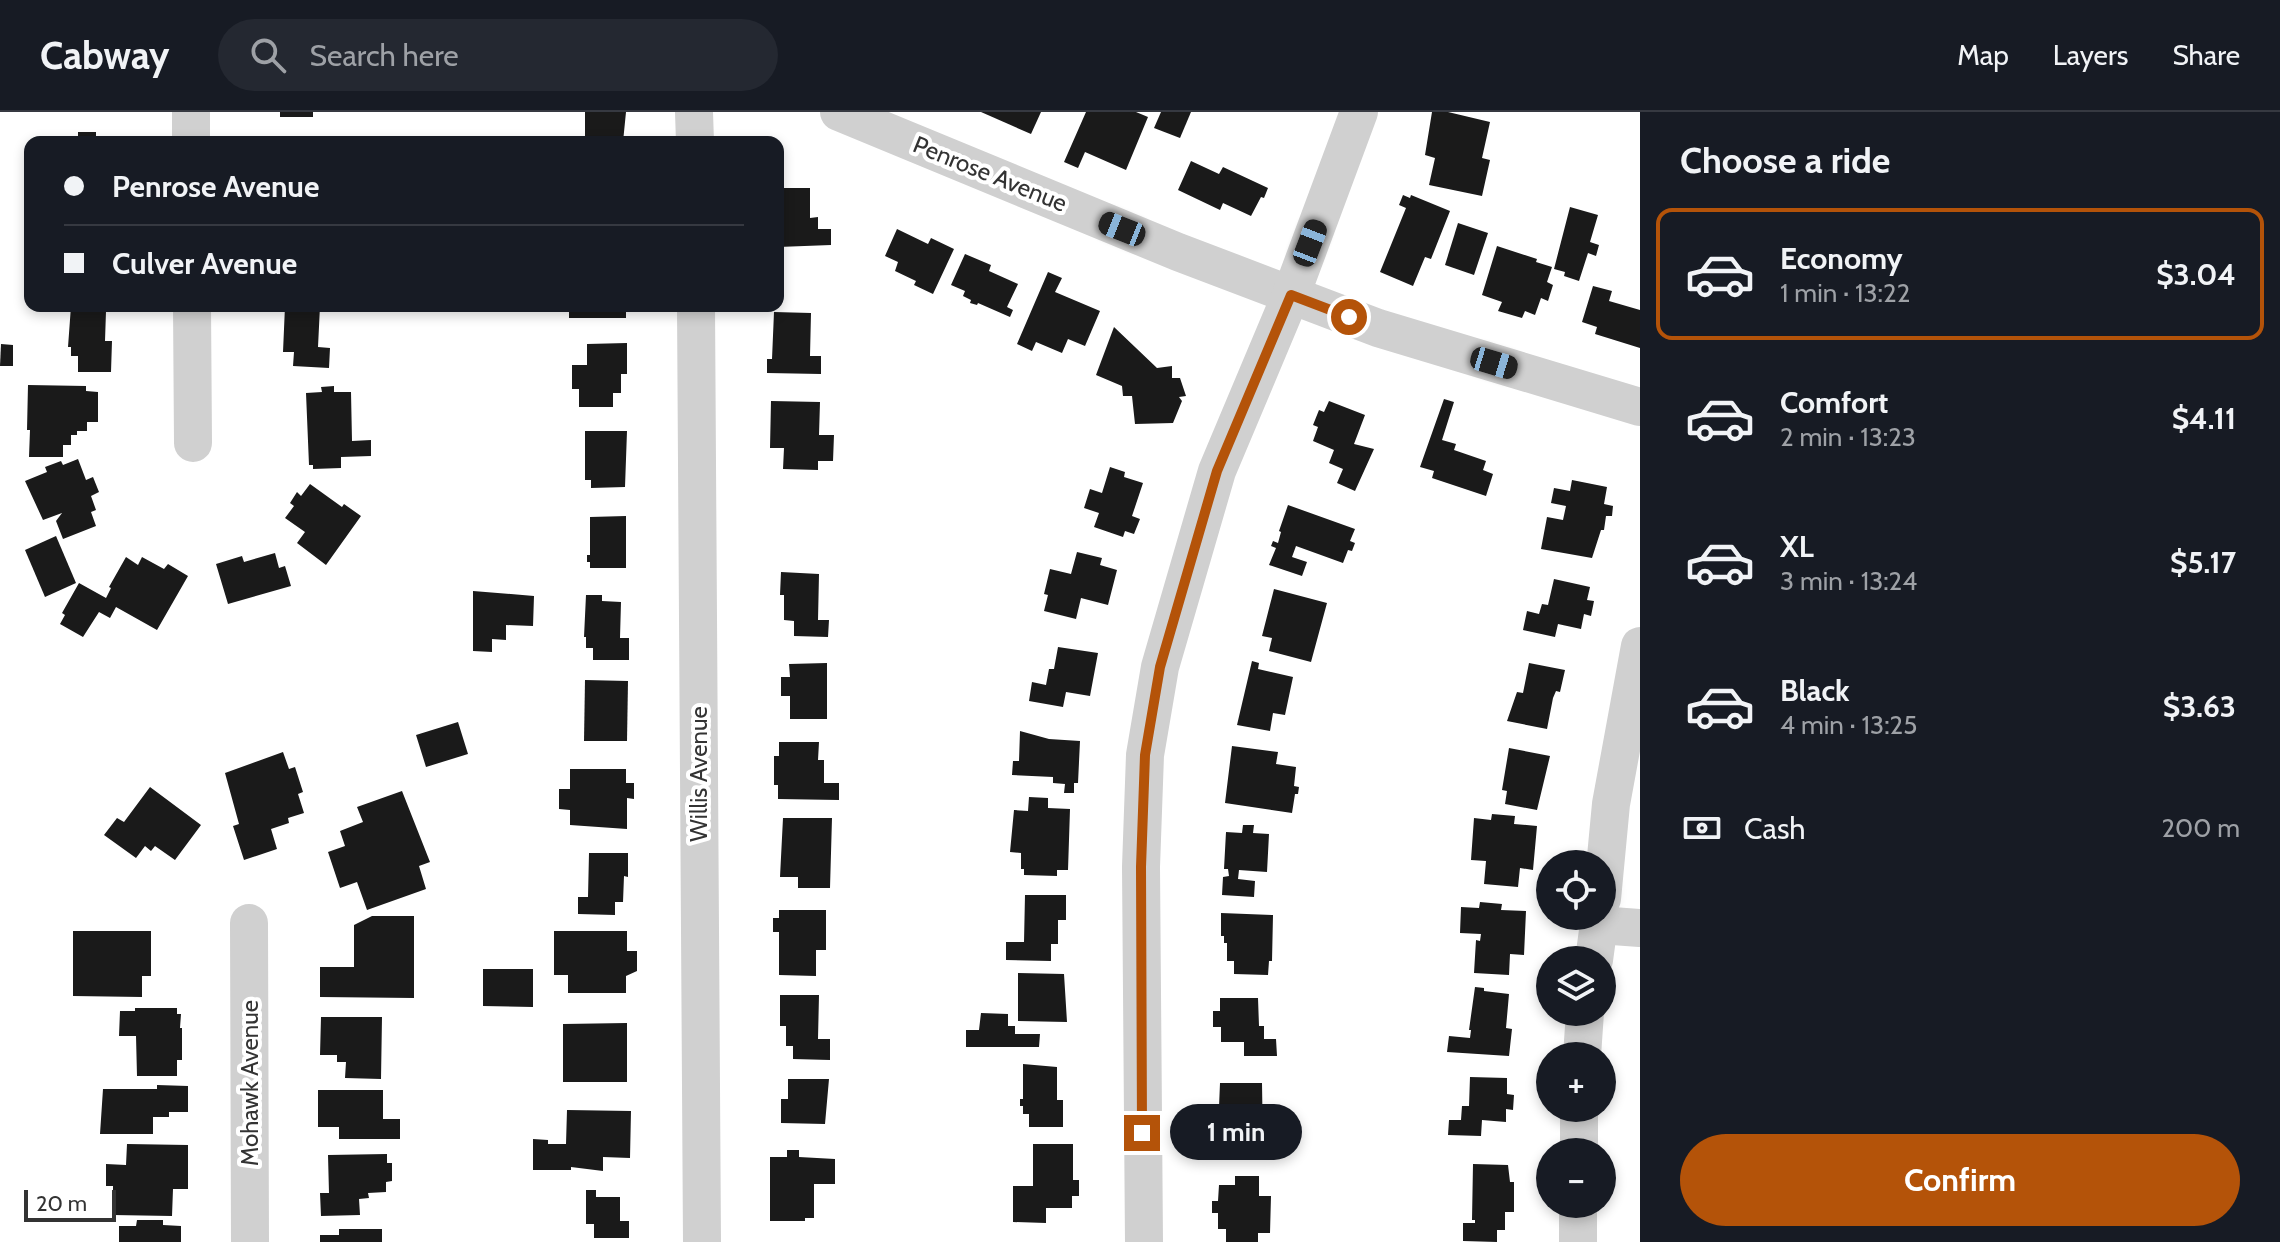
<!DOCTYPE html>
<meta charset="utf-8">
<style>
body{margin:0;font-family:Cabin,sans-serif;background:#242831;color:#f1f3f6;height:100vh;display:flex;flex-direction:column;font-size:30px;white-space:nowrap}
*{box-sizing:border-box;margin:0}
p{font-size:26px;color:#9ea1a6}
.icon{flex:none;width:44px;height:44px;fill:none;stroke:currentColor;stroke-width:2;stroke-linecap:round;stroke-linejoin:round}
.map{position:relative;flex:1;overflow:hidden}
.panel{display:flex;flex-direction:column;background:#171b24;width:640px}
.panel>*{flex:none}
.hud{position:absolute;left:24px;top:24px;width:760px;height:176px;border-radius:16px;box-shadow:0 4px 12px #0003;display:grid;align-content:center;height:176px;padding:0 40px;background:#171b24}
.fabs{position:absolute;left:1536px;top:738px;display:grid;gap:16px}
.fabs a{display:grid;place-items:center;width:80px;height:80px;border-radius:50%;background:#171b24;box-shadow:0 4px 12px #0003;font-size:40px}
.scale{position:absolute;left:24px;bottom:20px;width:92px;box-sizing:border-box;padding-left:8px;border:4px solid #333;border-top:0;font-size:22px;line-height:28px;white-space:nowrap;color:#333;-webkit-text-stroke:6px #fff;paint-order:stroke}
.end{position:absolute;width:36px;height:36px;margin:-18px;border:10px solid #b45309;background:#fff;box-shadow:0 0 0 4px #fff}
.from{border-radius:50%}
.bubble{position:absolute;height:56px;border-radius:28px;background:#171b24;box-shadow:0 4px 12px #0003;font-size:26px;font-weight:800;line-height:56px;text-align:center}
.car{position:absolute;width:24px;height:48px;margin:-24px -12px;border-radius:10px;box-shadow:0 0 6px 2px #0007;background:linear-gradient(#222 24%,#8ab4d8 0 40%,#222 0 76%,#8ab4d8 0 86%,#222 0)}
.hud b{display:flex;align-items:center;gap:28px;height:76px;font-size:30px}
.hud b+b{border-top:2px solid #363941}
.hud i{width:20px;height:20px;background:#f1f3f6}
ul{padding:0;list-style:none}
li{display:flex;align-items:center;gap:24px;height:132px;margin:0 16px 12px;padding:0 24px;border:4px solid transparent;border-radius:16px}
li div{flex:1}
li b{display:block;font-size:30px}
li em{font-style:normal;font-weight:800}
li.active{border-color:#b45309}
li>.icon{width:72px;height:72px;stroke-width:1.5}
h2{padding:0 40px;font-size:36px;line-height:96px}
.pay{display:flex;align-items:center;gap:20px;height:88px;padding:0 40px;font-size:30px}
.pay p{margin-inline-start:auto}
.primary-button{display:flex;gap:16px;margin-top:auto;padding:16px 40px}
.primary-button a{flex:1;height:92px;border-radius:48px;background:#b45309;color:#fff;font-size:32px;font-weight:800;line-height:92px;text-align:center}
header{display:flex;align-items:center;gap:48px;box-sizing:border-box;height:112px;padding:0 40px;background:#171b24;border-bottom:2px solid #363941}
header strong{font-size:38px}
nav{display:flex;gap:44px;margin-inline-start:auto;font-size:28px}
.search{width:560px;height:72px;background:#242831;display:flex;align-items:center;gap:20px;box-sizing:border-box;padding:0 28px;border-radius:44px;color:#9ea1a6;font-size:30px}
main{display:flex;flex:1;min-height:0}
.map>svg:first-child{display:block}
</style>
<header>
<strong>Cabway</strong>
<div class="search"><svg class="icon" aria-label="search" viewBox="0 0 24 24"><circle cx="10" cy="10" r="6"/><path d="M15 15l6 6"/></svg>Search here</div>
<nav><a>Map</a><a>Layers</a><a>Share</a></nav>
</header>
<main>
<div class="map">
<svg width="1640" height="1130" viewBox="0 0 1640 1130">
<rect width="100%" height="100%" fill="#fff"/>
<!-- building -->
<g fill="#1a1a1a">
<rect x="280" y="0" width="33" height="5"/>
<path d="M585,0H626L623,30H592V25H585Z"/>
<path d="M981,0H1041L1031,22Z"/>
<path d="M1086,0H1136L1148,5L1126,58L1085,40L1078,56L1064,50Z"/>
<path d="M1161,0H1191L1180,26L1154,16Z"/>
<path d="M1432,0H1448L1490,10L1482,46L1490,48L1482,84L1429,73L1435,46L1425,43Z"/>
<rect x="78" y="20" width="18" height="10"/>
<path d="M1191,49L1219,62L1223,55L1268,76L1264,86L1261,85L1251,104L1223,91L1220,98L1178,78Z"/>
<path d="M778,76H810V106L818,105V117H831V133L778,135Z"/>
<path d="M1403,83L1410,86L1411,83L1450,99L1431,147L1425,145L1413,174L1380,160L1406,96L1399,93Z"/>
<path d="M1570,95L1598,103L1590,130L1599,133L1596,144L1588,141L1579,169L1564,164L1565,160L1554,157Z"/>
<path d="M1458,111L1488,121L1474,163L1445,153Z"/>
<path d="M897,117L928,132L931,126L954,137L933,182L914,173L916,169L895,159L898,150L885,144Z"/>
<path d="M1497,134L1537,147L1536,150L1552,155L1547,170L1553,173L1548,189L1541,186L1535,203L1525,199L1522,206L1498,199L1502,190L1482,183Z"/>
<path d="M965,142L991,153L989,159L1018,172L1007,195L1013,198L1010,205L978,191L977,193L970,191L971,188L963,184L965,179L951,173Z"/>
<path d="M1048,160L1062,166L1055,180L1100,199L1085,234L1068,227L1062,241L1036,230L1032,239L1017,232Z"/>
<path d="M1593,174L1612,179L1609,189L1640,198V236L1595,222L1597,215L1582,210Z"/>
<path d="M71,194H80L79,199H106L105,229H112L111,260H78V244H71V235H68Z"/>
<path d="M285,194H320L318,235L330,236L329,256L293,254L294,240H283Z"/>
<rect x="569" y="194" width="57" height="12"/>
<path d="M774,200L811,201L810,244H821V262L767,261V247H772Z"/>
<path d="M1114,215L1157,256L1172,254V266H1180L1186,284L1179,285L1182,289L1173,311L1135,312L1132,284H1123L1122,274L1096,263Z"/>
<path d="M627,231V262H621V281H613V295H579V277H572V253H587V232Z"/>
<path d="M1,232L13,233V254H0Z"/>
<path d="M28,273L86,274V279L98,280V310H87V319H77V323H71V333H63V345H29L30,318H27Z"/>
<path d="M334,274V280H351L352,329L371,328V344L341,345V356L313,357V353H309L306,281L322,280L321,275Z"/>
<path d="M1444,287L1454,290L1442,328L1456,332L1454,338L1486,349L1483,358L1493,362L1486,384L1432,366L1434,359L1420,355Z"/>
<path d="M771,289L820,290L819,323H834L833,349H818V358L783,357L784,336H770Z"/>
<path d="M1329,289L1365,303L1354,332L1374,337L1355,379L1337,371L1343,357L1329,351L1334,338L1313,329L1318,315L1313,313L1319,298L1324,300Z"/>
<path d="M585,319H627L625,375L591,376V368H585Z"/>
<path d="M78,347L86,368L93,365L99,380L91,384L96,398L91,400L96,414L63,427L56,409L62,401L43,408L25,369L47,360L45,355L61,349L63,353Z"/>
<path d="M1110,355L1125,360L1124,365L1143,371L1132,404L1140,407L1134,422L1125,419L1123,425L1094,415L1099,401L1084,396L1090,377L1102,381Z"/>
<path d="M1572,368L1607,375L1604,392L1613,394L1612,404H1606L1604,418H1601L1592,446L1541,437L1547,405L1563,408L1566,394L1551,391L1554,376L1570,379Z"/>
<path d="M310,372L342,395L344,392L361,404L326,453L297,431L305,420L285,406L294,394L290,391L297,380L301,384Z"/>
<path d="M1288,393L1355,417L1350,429L1355,431L1352,439L1348,438L1343,451L1296,434L1292,445L1307,450L1302,464L1269,453L1276,436L1271,434L1273,429L1278,431L1281,420L1279,419Z"/>
<path d="M626,404V456H590V450H587V443H590V405Z"/>
<path d="M56,424L76,471L45,485L25,438Z"/>
<path d="M1077,440L1102,446L1100,453L1117,458L1108,493L1081,486L1076,507L1044,499L1048,483L1044,482L1050,457L1071,462Z"/>
<path d="M275,441L279,456L285,454L291,474L228,492L216,452L242,444L244,450Z"/>
<path d="M126,445L138,453L142,445L164,457L168,452L188,464L157,518L116,495L110,506L99,500L83,525L60,512L65,503L62,501L79,471L106,486L111,476L109,475Z"/>
<path d="M781,460L819,462L818,508H829L828,525L794,524V509L784,508V483H780Z"/>
<path d="M1554,467L1590,475L1587,488L1594,489L1591,504L1584,502L1581,517L1558,512L1555,525L1523,518L1527,499L1539,502L1542,492L1548,493Z"/>
<path d="M1274,477L1327,491L1311,550L1269,539L1272,526L1262,524Z"/>
<path d="M473,479L534,484L533,514L506,513V528L492,527V540L473,539Z"/>
<path d="M586,483H602V489L621,490L620,526H629V548H593V536H586V525H584Z"/>
<path d="M1058,535L1098,541L1090,584L1066,580L1063,595L1029,589L1032,570L1046,573L1049,557H1054Z"/>
<path d="M1252,549L1259,551L1258,557L1293,565L1285,603L1273,601L1270,619L1237,613Z"/>
<path d="M827,551V607H790V584H781V565H790L789,552Z"/>
<path d="M1529,551L1565,558L1560,580L1556,579L1553,586L1547,617L1507,609L1517,580L1523,581Z"/>
<path d="M585,568L628,569L627,629H584Z"/>
<path d="M458,610L468,642L426,655L416,623Z"/>
<path d="M1020,619L1049,627L1080,629L1078,671H1074V681H1064L1065,672L1053,671V665L1012,663L1013,649H1019Z"/>
<path d="M779,630H819L818,648H824V671H839V688L778,687V673H774V644H779Z"/>
<path d="M1232,634L1278,640L1276,652L1296,655L1294,674L1299,675L1298,682H1295L1292,701L1225,691Z"/>
<path d="M1509,636L1550,644L1537,698L1505,692L1507,679L1502,678Z"/>
<path d="M283,640L289,657L295,655L303,680L298,682L304,701L288,706L289,711L271,717L277,737L244,748L233,714L239,712L225,661Z"/>
<path d="M570,657H626V671H634V687L627,686V717L570,713V698L559,697V677H570Z"/>
<path d="M150,675L201,713L175,748L155,734L151,739L145,734L136,746L104,723L117,706L124,710Z"/>
<path d="M402,679L430,750L419,754L426,777L367,798L357,770L340,776L328,740L345,734L340,719L363,710L357,695Z"/>
<path d="M1029,685L1048,686V696L1070,697L1068,758H1057V764L1024,763V757H1021V741L1010,740L1014,698L1028,699Z"/>
<path d="M1492,702L1515,704L1514,712L1537,714L1533,758L1520,756L1518,775L1484,772L1486,749L1471,748L1474,706L1491,708Z"/>
<path d="M783,706H832L830,776H798V765H780Z"/>
<path d="M1243,713H1254L1253,721L1269,722L1267,760L1239,758L1238,767L1255,769L1254,785L1222,783L1223,765L1229,764L1228,757H1224L1226,720L1242,721Z"/>
<path d="M589,741H628V765L624,764L623,790H615V803L578,802V785H588Z"/>
<path d="M1025,783H1066V808H1058V832H1051V849L1006,848V830H1024Z"/>
<path d="M1480,790L1502,792L1501,798L1526,799L1524,843L1510,842L1509,863L1474,861L1476,828L1480,829L1481,822L1460,821L1461,795L1479,796Z"/>
<path d="M779,798H826V838H816V864L779,863V820H773V806H779Z"/>
<path d="M1221,801L1273,803L1272,849H1269L1268,863L1234,862V849H1227V831H1224V824H1221Z"/>
<path d="M372,804H414V886L320,885V855H354V813Z"/>
<path d="M73,819H151V864H142V885L73,884Z"/>
<path d="M554,819H627V839H637V859L626,864V881H568V863H554Z"/>
<path d="M483,857H533V895L483,894Z"/>
<path d="M1018,861L1064,862L1067,910L1018,909Z"/>
<path d="M1475,875L1484,876V879L1509,882L1506,916L1512,917L1509,944L1447,940L1449,924L1470,926L1471,918H1469Z"/>
<path d="M780,883H819L818,927H830V948L793,947V934H786V914H780Z"/>
<path d="M1220,886H1258L1259,914H1264V927H1276L1277,944H1244V930H1221V915H1213V899H1220Z"/>
<path d="M135,896H177V902H181L180,916H182V948H177V964H137L136,924H119L120,899H135Z"/>
<path d="M981,901L1008,902V914H1015V922H1040L1039,935H966V918H979Z"/>
<path d="M321,905H382L381,967L345,966L346,950H337V943H320Z"/>
<path d="M627,911V970H563V912Z"/>
<path d="M1023,952L1057,955V988H1063V1015H1029V1002H1023V994H1020V987H1023Z"/>
<path d="M1470,965L1507,966V982L1514,983L1513,998L1506,997V1010L1482,1008L1481,1024L1448,1023L1449,1008H1461L1462,994H1469Z"/>
<path d="M788,967H829L825,1012L781,1011V987H788Z"/>
<path d="M1220,971H1262L1263,1036L1231,1035V1019H1218L1219,1005H1215V995H1219Z"/>
<path d="M157,973L188,974V1000H169V1005H153V1022H100L103,977H157Z"/>
<path d="M318,978H383V1007H400V1027H339V1015H318Z"/>
<path d="M567,998L631,999L630,1046L603,1045V1059L571,1055V1058H533V1027L548,1028V1032H566Z"/>
<path d="M127,1032L188,1033V1077H173L172,1104L113,1103V1074H106V1052L126,1053Z"/>
<path d="M1033,1032H1073V1068H1079V1084H1072V1096H1046V1111L1013,1110V1074H1033Z"/>
<path d="M787,1038H799V1045L835,1047V1072H814V1106H805V1109H770V1045H787Z"/>
<path d="M387,1042V1051H392V1069L386,1070V1080L368,1081L369,1086L359,1087L360,1103L321,1104L320,1081H329L328,1043Z"/>
<path d="M1473,1052L1508,1053L1510,1070H1514V1100H1505V1118H1497V1130L1463,1129V1111H1475V1108H1472Z"/>
<path d="M1235,1064H1259V1084H1271L1270,1121H1258V1130H1226V1117H1218V1101H1212V1089H1218L1219,1073H1235Z"/>
<path d="M586,1078H596V1085H620V1109H629V1126H594V1112H586Z"/>
<path d="M137,1108H163V1113L181,1114V1130H119V1114H136Z"/>
<path d="M339,1117H382V1130H320V1123H339Z"/>
</g>
<g fill="none" stroke-linecap="round" stroke-linejoin="round">
<!-- minor -->
<g stroke="#d0d0d0" stroke-width="38">
<path d="M191,0V30"/>
<path d="M694,0L695,30"/>
<path d="M839,0L1178,140L1378,216L1640,295"/>
<path d="M192,194L193,331"/>
<path d="M696,194L702,1130"/>
<path d="M1602,787L1611,692L1640,534"/>
<path d="M249,811L250,1130"/>
<path d="M1599,813L1640,816"/>
<path d="M1594,848L1600,804"/>
<path d="M1582,944L1585,900"/>
<path d="M1579,1040V996"/>
<path d="M1144,1130L1141,755L1145,643L1160,555L1217,359L1291,183L1359,0"/>
<path d="M1578,1130V1092"/>
</g>
</g>
<g fill="none" stroke-linecap="round" stroke-linejoin="round">
<!-- route -->
<path stroke="#b45309" stroke-width="10" d="M1142,1021L1141,755L1145,643L1160,555L1217,359L1291,183L1349,205"/>
</g>
<g text-anchor="middle" stroke-width="8" stroke-linejoin="round" paint-order="stroke">
<!-- street labels -->
<g font-size="24" fill="#333" stroke="#fff">
<text transform="translate(990 62) rotate(22)" y="8">Penrose Avenue</text>
<text transform="translate(699 662) rotate(-90)" y="8">Willis Avenue</text>
<text transform="translate(250 971) rotate(-90)" y="8">Mohawk Avenue</text>
</g>
</g>
</svg>
<div class="fabs">
<a><svg class="icon" aria-label="locate" viewBox="0 0 24 24"><circle cx="12" cy="12" r="6"/><path d="M12 2v4M12 18v4M2 12h4M18 12h4"/></svg></a>
<a><svg class="icon" aria-label="layers" viewBox="0 0 24 24"><path d="M12 4l9 5-9 5-9-5zM3 14l9 5 9-5"/></svg></a>
<a>+</a>
<a>−</a>
</div>
<div class="scale">20 m</div>
<i class="end from" style="left:1349px;top:205px"></i>
<i class="end" style="left:1142px;top:1021px"></i>
<div class="bubble" style="left:1170px;top:992px;width:132px">1 min</div>
<i class="car" style="left:1122px;top:117px;rotate:292deg"></i>
<i class="car" style="left:1310px;top:131px;rotate:21deg"></i>
<i class="car" style="left:1494px;top:251px;rotate:107deg"></i>
<div class="hud">
<b><i class="from"></i>Penrose Avenue</b>
<b><i></i>Culver Avenue</b>
</div>
</div>
<section class="panel">
<h2>Choose a ride</h2>
<ul>
<li class="active"><svg class="icon" aria-label="car" viewBox="0 0 24 24"><path d="M5 17H2v-5l4-1 3-4h7l3 4 3 1v5h-3M9 17h6M6 11h13"/><circle cx="7" cy="17" r="2"/><circle cx="17" cy="17" r="2"/></svg><div><b>Economy</b><p>1 min · 13:22</p></div><em>$3.04</em></li>
<li><svg class="icon" aria-label="car" viewBox="0 0 24 24"><path d="M5 17H2v-5l4-1 3-4h7l3 4 3 1v5h-3M9 17h6M6 11h13"/><circle cx="7" cy="17" r="2"/><circle cx="17" cy="17" r="2"/></svg><div><b>Comfort</b><p>2 min · 13:23</p></div><em>$4.11</em></li>
<li><svg class="icon" aria-label="car" viewBox="0 0 24 24"><path d="M5 17H2v-5l4-1 3-4h7l3 4 3 1v5h-3M9 17h6M6 11h13"/><circle cx="7" cy="17" r="2"/><circle cx="17" cy="17" r="2"/></svg><div><b>XL</b><p>3 min · 13:24</p></div><em>$5.17</em></li>
<li><svg class="icon" aria-label="car" viewBox="0 0 24 24"><path d="M5 17H2v-5l4-1 3-4h7l3 4 3 1v5h-3M9 17h6M6 11h13"/><circle cx="7" cy="17" r="2"/><circle cx="17" cy="17" r="2"/></svg><div><b>Black</b><p>4 min · 13:25</p></div><em>$3.63</em></li>
</ul>
<div class="pay"><svg class="icon" aria-label="cash" viewBox="0 0 24 24"><path d="M3 7h18v10H3z"/><circle cx="12" cy="12" r="2"/></svg>Cash<p>200 m</p></div>
<div class="primary-button"><a>Confirm</a></div>
</section>
</main>
